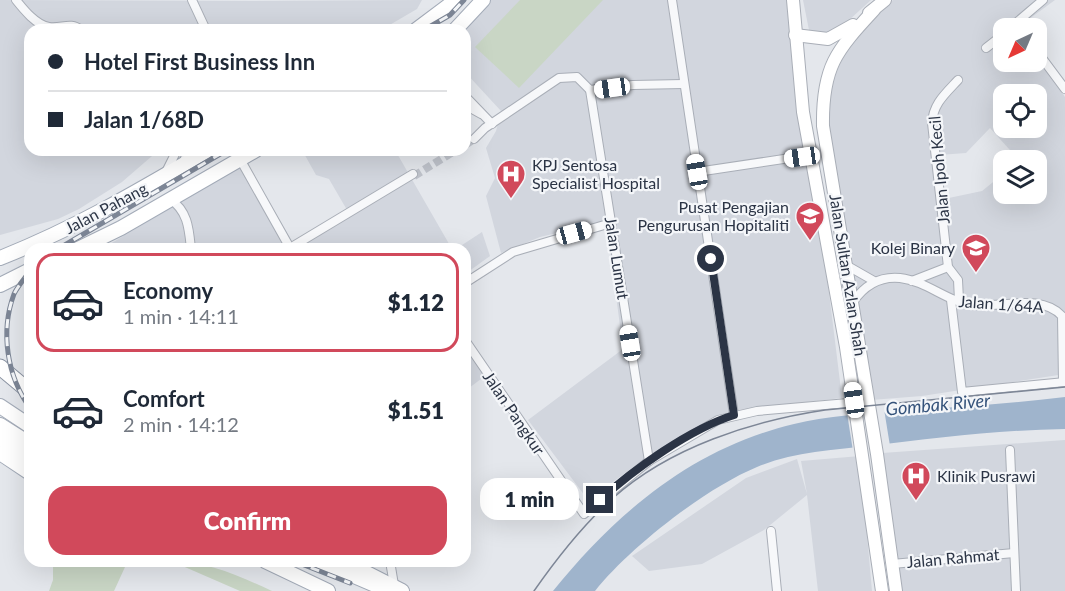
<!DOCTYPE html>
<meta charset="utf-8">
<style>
body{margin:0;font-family:Lato,sans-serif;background:#f2f2f3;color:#1f2937;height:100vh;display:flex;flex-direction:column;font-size:22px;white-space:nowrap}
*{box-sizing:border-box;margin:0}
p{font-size:20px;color:#747a83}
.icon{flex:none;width:33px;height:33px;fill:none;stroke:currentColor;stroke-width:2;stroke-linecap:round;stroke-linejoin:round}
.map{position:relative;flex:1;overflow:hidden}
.details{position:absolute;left:24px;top:243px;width:447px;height:324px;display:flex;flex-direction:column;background:#fff;border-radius:18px;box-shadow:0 6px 24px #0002}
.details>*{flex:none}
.banner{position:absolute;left:24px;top:24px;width:447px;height:132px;border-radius:18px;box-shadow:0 6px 24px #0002;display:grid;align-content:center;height:132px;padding:0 24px;background:#fff}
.needle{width:39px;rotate:224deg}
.controls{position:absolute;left:993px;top:18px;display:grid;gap:12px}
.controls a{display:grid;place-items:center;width:54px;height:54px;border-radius:12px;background:#fff;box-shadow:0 6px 24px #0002;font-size:30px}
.end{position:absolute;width:27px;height:27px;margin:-14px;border:8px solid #2b3445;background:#fff;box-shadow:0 0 0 3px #fff}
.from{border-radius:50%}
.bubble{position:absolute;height:42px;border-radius:18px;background:#fff;box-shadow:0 6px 24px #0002;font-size:20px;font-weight:800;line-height:42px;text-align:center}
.car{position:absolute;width:18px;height:36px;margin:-18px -9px;border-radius:8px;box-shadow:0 0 4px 2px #0007;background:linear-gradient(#fff 24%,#345 0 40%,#fff 0 76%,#345 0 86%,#fff 0)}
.banner b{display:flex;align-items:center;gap:21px;height:57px;font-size:22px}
.banner b+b{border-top:2px solid #e0e1e3}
.banner i{width:15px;height:15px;background:#1f2937}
ul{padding:10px 0 0;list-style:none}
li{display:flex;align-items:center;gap:18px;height:99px;margin:0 12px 9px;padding:0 12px;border:3px solid transparent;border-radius:18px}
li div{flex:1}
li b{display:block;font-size:22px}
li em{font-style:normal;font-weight:800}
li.active{border-color:#d1495b}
li>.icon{width:54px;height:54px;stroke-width:1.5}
.primary-button{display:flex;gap:12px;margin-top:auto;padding:12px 24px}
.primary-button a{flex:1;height:69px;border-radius:18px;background:#d1495b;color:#fff;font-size:24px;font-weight:800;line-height:69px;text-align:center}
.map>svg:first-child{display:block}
</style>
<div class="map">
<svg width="1065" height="591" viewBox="0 0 1065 591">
<rect width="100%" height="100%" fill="#e4e7ec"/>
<!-- built -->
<g fill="#d2d6de" fill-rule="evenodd">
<path d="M0,0L253,1L422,0L417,9L381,30H30V150H159L122,182L79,209L58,219L0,235Z"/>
<path d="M485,0H793L842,398L738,410L711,419L653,453L588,500L528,420L623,349L608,234L603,222L540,237L501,253L486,196L495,178L486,148L496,131L501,111L465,72V30H456Z"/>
<path d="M803,0H871L837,31L830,33H815L809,30Z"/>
<path d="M893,0H1055L1017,28H1004V62H1036L1037,56L1065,97V374L922,396L871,400L827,111L829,93L837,66L854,39ZM1004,94H1036V128H1004ZM990,128L1019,160H1036V194H1004L1003,174L982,191L944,199L939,155L966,153Z"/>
<path d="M302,150H395L452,249H111L110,244L247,163L293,243L347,210L329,179L316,175Z"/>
<path d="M482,232L490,256L465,274V249H456Z"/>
<path d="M465,345L485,376L465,391Z"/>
<path d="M1065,440V591H901L882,453Z"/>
<path d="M860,456L872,591H818L807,495L764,530L702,564L649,571L632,556L746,478L797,459L807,494L801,461Z"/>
</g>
<!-- green -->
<g fill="#c9d6c5">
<path d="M520,0H603L519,88L475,47Z"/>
<path d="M53,561H124L125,567L114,591H49L53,580Z"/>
<path d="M171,561C206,561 240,576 272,591H240Z"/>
</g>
<!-- water -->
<path fill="#9fb4cc" d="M1065,397V429C1000,430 934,438 869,446C832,450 792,452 757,467C706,488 630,547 595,591H553C617,512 693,448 794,424C827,416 860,414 893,412C950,407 1008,404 1065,397Z"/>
<!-- pier -->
<path fill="#e4e7ec" d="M884,409L890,446L853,451L847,413Z"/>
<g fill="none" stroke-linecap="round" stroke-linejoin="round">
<!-- street-tunnel -->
<g stroke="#bfc3cb" stroke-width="8" stroke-dasharray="8 4" stroke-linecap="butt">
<path d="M465,145L474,139"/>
<path d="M414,176L456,150"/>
</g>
<!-- street casing -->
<g stroke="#a9aeb7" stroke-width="10">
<g id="street">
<path d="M16,0C24,10 36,25 49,27C62,29 70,21 81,30"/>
<path d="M192,0L206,30"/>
<path d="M672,0L734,415"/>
<path d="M1010,28L1043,0"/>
<path d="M986,48L1004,34"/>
<path d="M1036,50L1065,89"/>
<path d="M958,80C945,94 933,104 932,123L948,267L958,280L959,300"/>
<path d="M590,90L649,461"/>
<path d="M465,96L492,124"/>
<path d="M465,105L481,114"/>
<path d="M474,139L485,128L559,78L577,77L590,90L633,85L683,84"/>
<path d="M240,159L290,248L413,174"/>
<path d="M183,164L188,150"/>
<path d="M166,172L177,150"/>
<path d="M697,172L810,155"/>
<path d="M170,199C188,211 189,229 191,249"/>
<path d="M846,265L874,281"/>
<path d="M912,281L948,267"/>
<path d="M465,283L513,252L611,223"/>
<path d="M951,300L962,392L1065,382"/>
<path d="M853,302C864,286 879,276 900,278C927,281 947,302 973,305C1001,308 1041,293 1062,316L1063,382"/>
<path d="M465,340L584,514L649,461L718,420L757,411L848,403L854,400"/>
<path d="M1010,450L1016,591"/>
<path d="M771,531L777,591"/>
<path d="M390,561L394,585"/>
<path d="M363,563L364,561"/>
<path d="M892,564L1014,553"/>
</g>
</g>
<!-- secondary casing -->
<g stroke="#a9aeb7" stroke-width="14">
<g id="secondary">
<path d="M793,0L803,112L846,347L882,591"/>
<path d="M874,10C836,51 822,67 823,126L877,454L896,591"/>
<path d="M869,13L885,0"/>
<path d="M795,35L828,39L853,25"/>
</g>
</g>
<!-- primary casing -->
<g stroke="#a3abb8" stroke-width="16">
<g id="primary">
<path d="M416,30L456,0"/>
<path d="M455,30L483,0"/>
<path d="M78,249L121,228L256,150"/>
<path d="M0,258C74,229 140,190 208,150"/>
<path d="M0,285L30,270"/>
<path d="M0,406L30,426"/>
<path d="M0,425L30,444"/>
<path d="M0,438L30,457"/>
<path d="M0,453L30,473"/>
<path d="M265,561L328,591"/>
<path d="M319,561L389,591"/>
<path d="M343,561L402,591"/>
</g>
</g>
<!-- highway casing -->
<g stroke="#8b94a3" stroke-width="17">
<path id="highway" d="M0,367L30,392"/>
</g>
<!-- street -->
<use href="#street" stroke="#f7f8fa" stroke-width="8"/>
<!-- secondary -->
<use href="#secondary" stroke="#fff" stroke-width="12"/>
<!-- primary -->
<use href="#primary" stroke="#fff" stroke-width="14"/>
<!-- highway -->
<use href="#highway" stroke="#fff" stroke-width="15"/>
<!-- tram -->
<path stroke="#7d8696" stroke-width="1.5" d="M534,591C557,558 583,525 613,498C670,447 752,421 825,410L1065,387"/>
<!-- rail casing -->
<g stroke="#7d8696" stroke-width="5">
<g id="rail">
<path d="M424,30L450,15L464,0"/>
<path d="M58,249L227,150"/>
<path d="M30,271C25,278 18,286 14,294C0,332 7,376 30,408"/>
<path d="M294,561L350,583"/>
</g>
</g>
<!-- rail -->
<use href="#rail" stroke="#f4f6f9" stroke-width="3" stroke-dasharray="9" stroke-linecap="butt"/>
</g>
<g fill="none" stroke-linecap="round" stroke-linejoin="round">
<!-- route -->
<path stroke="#2b3445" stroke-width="8" d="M600,500C634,469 690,429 734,415L711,259"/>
</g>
<!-- icons -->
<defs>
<g id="hospital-pin" transform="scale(1.5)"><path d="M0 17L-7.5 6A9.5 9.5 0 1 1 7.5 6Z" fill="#d1495b" stroke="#f4f6f9"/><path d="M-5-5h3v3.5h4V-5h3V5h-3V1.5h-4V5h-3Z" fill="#fff"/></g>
<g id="university-pin" transform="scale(1.5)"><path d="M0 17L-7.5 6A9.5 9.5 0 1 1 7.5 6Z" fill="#d1495b" stroke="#f4f6f9"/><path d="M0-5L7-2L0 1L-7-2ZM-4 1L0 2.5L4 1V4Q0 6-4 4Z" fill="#fff"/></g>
</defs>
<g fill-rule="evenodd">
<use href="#hospital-pin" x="511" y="174"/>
<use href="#university-pin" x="810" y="216"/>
<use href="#university-pin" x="976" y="248"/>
<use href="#hospital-pin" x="916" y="476"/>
</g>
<g text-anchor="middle" stroke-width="4.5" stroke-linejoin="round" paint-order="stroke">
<!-- poi labels -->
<g font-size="16" fill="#2b3445" stroke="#f4f6f9" text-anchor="start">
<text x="532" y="171">KPJ Sentosa<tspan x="532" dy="18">Specialist Hospital</tspan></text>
<text x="789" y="213" text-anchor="end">Pusat Pengajian<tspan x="789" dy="18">Pengurusan Hopitaliti</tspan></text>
<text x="955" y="254" text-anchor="end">Kolej Binary</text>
<text x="937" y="482">Klinik Pusrawi</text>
</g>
<!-- street labels -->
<g font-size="16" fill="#2b3445" stroke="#f4f6f9">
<text transform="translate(939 170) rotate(-95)" y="6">Jalan Ipoh Kecil</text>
<text transform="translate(106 208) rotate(-28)" y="6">Jalan Pahang</text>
<text transform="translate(617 258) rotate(81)" y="6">Jalan Lumut</text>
<text transform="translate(848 275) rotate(81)" y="6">Jalan Sultan Azlan Shah</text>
<text transform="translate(1001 304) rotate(4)" y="6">Jalan 1/64A</text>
<text transform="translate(514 413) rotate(56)" y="6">Jalan Pangkur</text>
<text transform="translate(953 558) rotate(-5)" y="6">Jalan Rahmat</text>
</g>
<!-- water labels -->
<g font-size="18" font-style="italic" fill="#34527a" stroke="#f4f6f9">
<text transform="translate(938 405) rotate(-5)" y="6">Gombak River</text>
</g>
</g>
</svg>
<div class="controls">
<a><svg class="needle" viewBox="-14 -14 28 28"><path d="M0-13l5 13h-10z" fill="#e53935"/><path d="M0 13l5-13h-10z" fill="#747a83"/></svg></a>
<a><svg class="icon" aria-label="locate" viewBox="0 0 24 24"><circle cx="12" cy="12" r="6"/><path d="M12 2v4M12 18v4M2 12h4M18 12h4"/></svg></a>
<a><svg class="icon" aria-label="layers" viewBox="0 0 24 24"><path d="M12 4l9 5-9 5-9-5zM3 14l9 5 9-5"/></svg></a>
</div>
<i class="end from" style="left:711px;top:259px"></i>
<i class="end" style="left:600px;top:500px"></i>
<div class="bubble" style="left:480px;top:478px;width:99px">1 min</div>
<i class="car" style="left:612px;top:88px;rotate:262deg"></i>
<i class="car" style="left:802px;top:157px;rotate:262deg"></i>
<i class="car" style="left:697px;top:172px;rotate:350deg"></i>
<i class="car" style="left:574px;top:233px;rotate:75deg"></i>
<i class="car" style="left:630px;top:343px;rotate:351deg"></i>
<i class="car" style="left:854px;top:400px;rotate:352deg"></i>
<div class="banner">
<b><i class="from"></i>Hotel First Business Inn</b>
<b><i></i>Jalan 1/68D</b>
</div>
<section class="details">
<ul>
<li class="active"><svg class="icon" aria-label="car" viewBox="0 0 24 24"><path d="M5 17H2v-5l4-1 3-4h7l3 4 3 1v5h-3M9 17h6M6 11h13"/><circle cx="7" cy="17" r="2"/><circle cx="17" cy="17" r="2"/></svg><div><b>Economy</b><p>1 min · 14:11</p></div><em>$1.12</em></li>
<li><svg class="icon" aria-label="car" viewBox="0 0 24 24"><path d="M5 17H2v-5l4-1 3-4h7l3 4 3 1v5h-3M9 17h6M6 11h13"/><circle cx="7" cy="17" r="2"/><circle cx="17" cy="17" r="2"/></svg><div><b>Comfort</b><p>2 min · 14:12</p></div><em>$1.51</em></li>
</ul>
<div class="primary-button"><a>Confirm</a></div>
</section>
</div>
